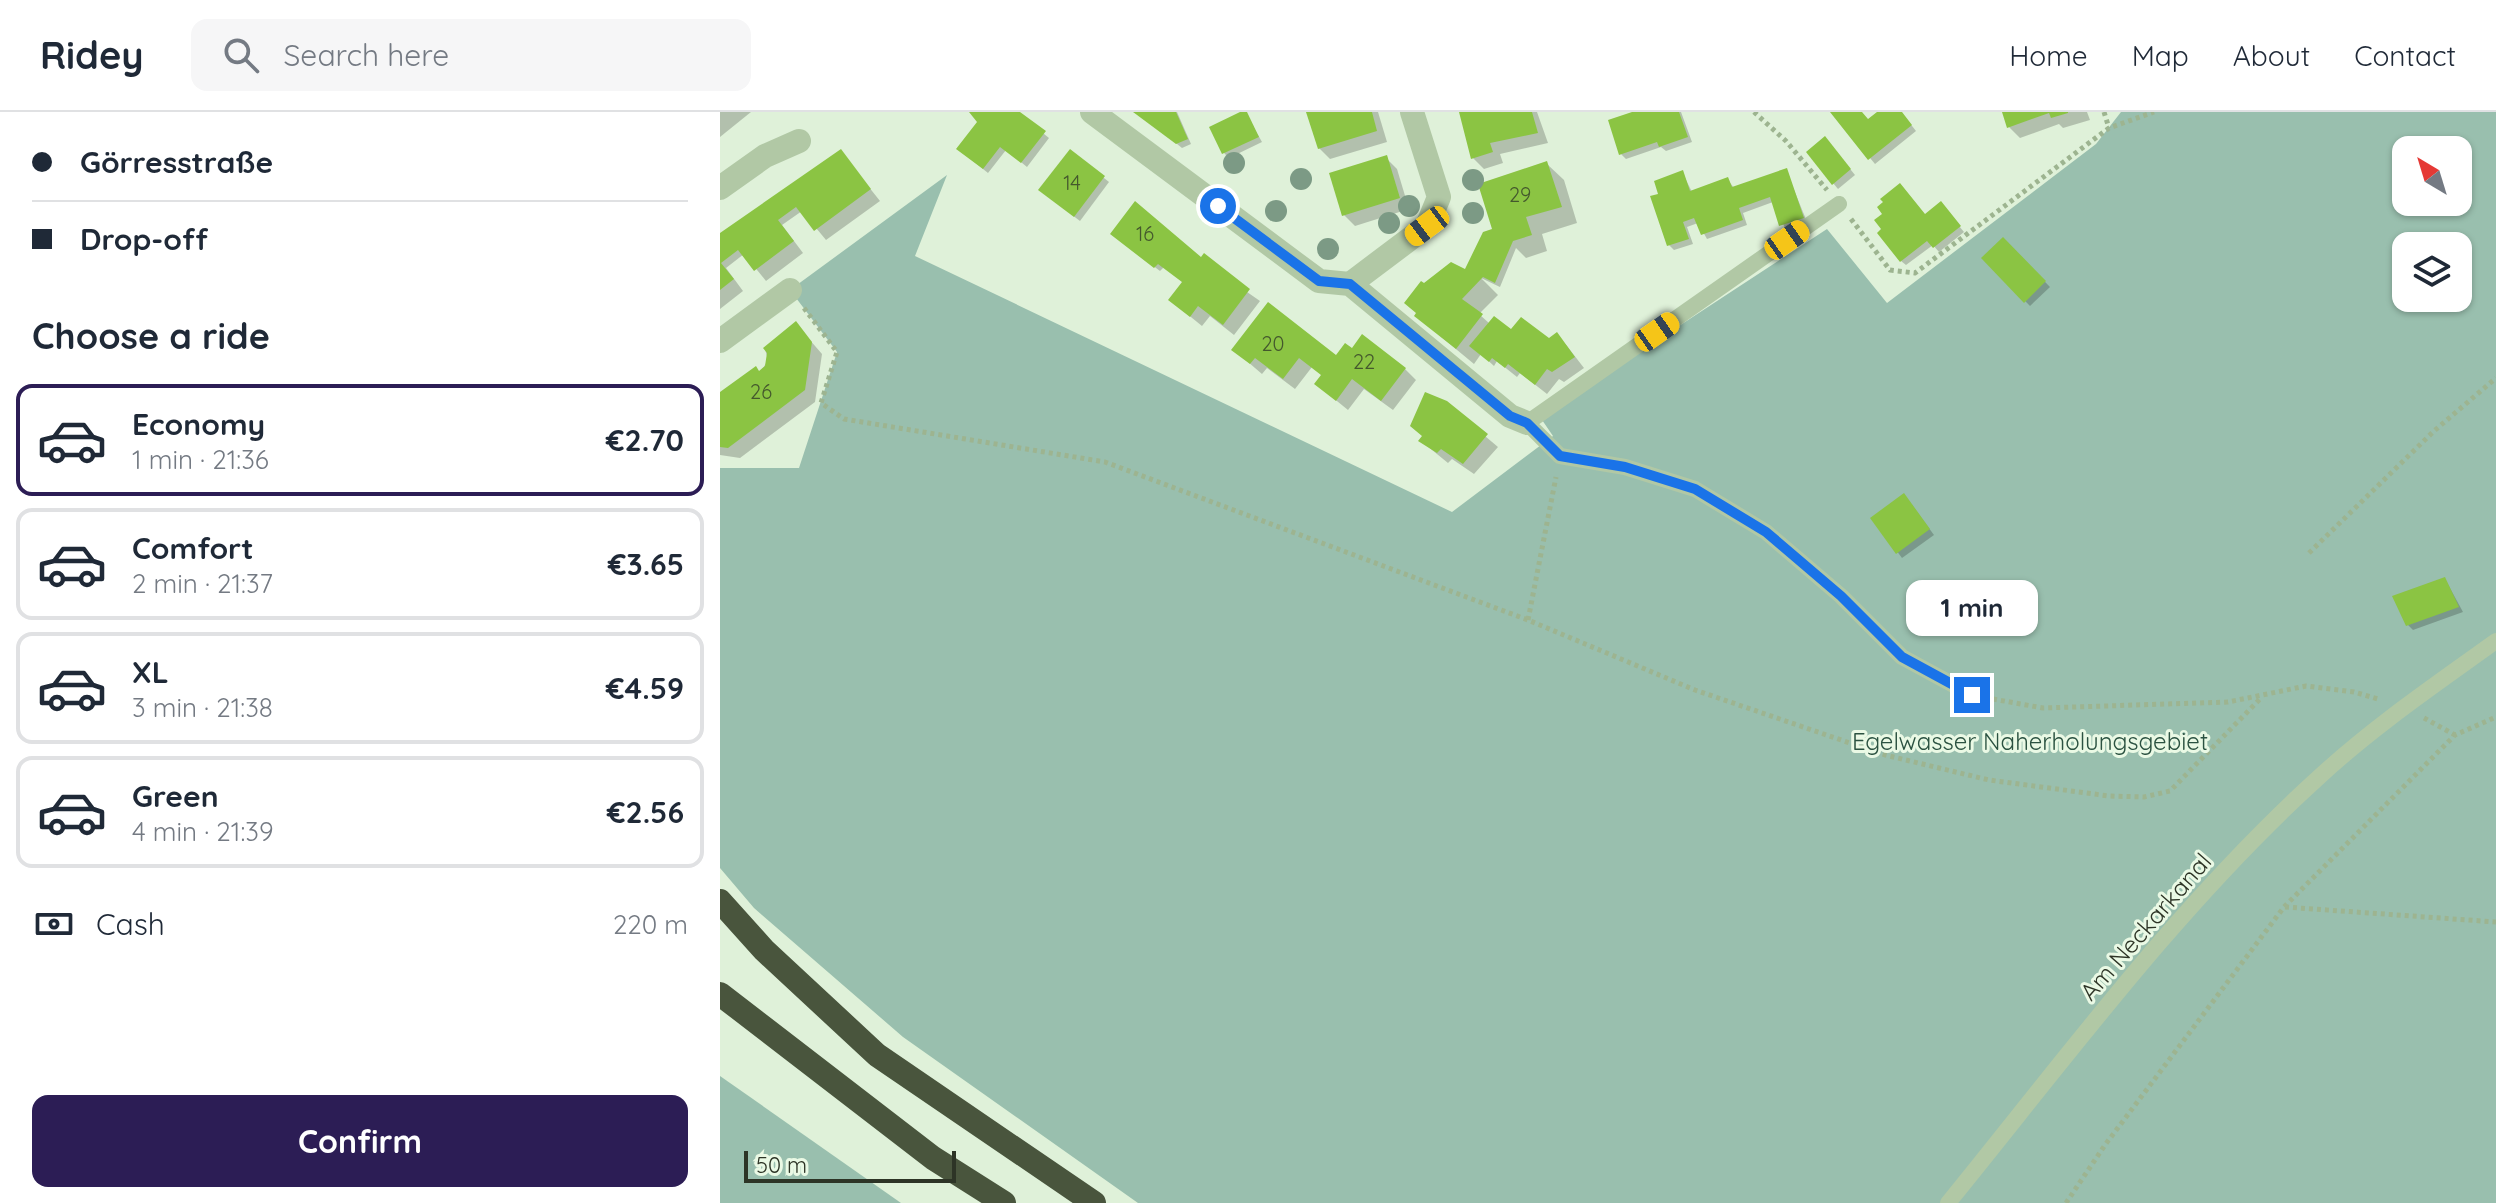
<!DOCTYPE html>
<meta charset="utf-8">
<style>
body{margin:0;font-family:Quicksand,sans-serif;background:#f6f6f7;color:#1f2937;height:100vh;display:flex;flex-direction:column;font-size:30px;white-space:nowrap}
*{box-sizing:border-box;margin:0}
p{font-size:26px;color:#747a83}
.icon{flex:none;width:44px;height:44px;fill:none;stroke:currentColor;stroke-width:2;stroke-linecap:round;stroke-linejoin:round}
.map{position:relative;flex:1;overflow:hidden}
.side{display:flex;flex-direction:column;background:#fff;width:720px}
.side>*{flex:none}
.hud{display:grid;align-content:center;height:176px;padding:0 32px;background:#fff}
.needle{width:52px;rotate:322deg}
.tools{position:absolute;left:1672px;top:24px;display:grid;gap:16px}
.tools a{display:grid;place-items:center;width:80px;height:80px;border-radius:16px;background:#fff;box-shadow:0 2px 6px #0004;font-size:40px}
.scale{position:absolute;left:24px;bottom:20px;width:212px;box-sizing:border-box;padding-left:8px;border:4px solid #2d3426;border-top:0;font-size:22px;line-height:28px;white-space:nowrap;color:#2d3426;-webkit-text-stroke:6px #eaf9e5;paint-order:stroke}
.end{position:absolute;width:36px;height:36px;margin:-18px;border:10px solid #1a73e8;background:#fff;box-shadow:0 0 0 4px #fff}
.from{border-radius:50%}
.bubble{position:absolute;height:56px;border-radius:16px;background:#fff;box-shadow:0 2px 6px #0004;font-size:26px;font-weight:800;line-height:56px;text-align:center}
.car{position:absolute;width:24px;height:48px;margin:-24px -12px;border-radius:10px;box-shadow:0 0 6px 2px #0007;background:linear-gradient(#f5c518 24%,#345 0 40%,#f5c518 0 76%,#345 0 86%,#f5c518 0)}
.hud b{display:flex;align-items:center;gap:28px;height:76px;font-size:30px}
.hud b+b{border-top:2px solid #e0e1e3}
.hud i{width:20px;height:20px;background:#1f2937}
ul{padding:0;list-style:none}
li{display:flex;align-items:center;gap:24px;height:112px;margin:0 16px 12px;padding:0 16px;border:4px solid #e0e1e3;border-radius:16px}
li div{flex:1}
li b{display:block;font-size:30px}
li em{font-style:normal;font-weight:800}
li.on{border-color:#2c1d55}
li>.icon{width:72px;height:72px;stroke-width:1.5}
h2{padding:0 32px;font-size:36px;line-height:96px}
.pay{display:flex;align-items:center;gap:20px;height:88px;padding:0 32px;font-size:30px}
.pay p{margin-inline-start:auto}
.button{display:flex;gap:16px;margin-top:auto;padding:16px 32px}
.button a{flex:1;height:92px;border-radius:16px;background:#2c1d55;color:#fff;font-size:32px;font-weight:800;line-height:92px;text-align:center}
header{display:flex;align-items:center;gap:48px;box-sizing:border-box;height:112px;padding:0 40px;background:#fff;border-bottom:2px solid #e0e1e3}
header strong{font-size:38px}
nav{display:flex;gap:44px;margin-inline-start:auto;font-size:28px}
.search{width:560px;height:72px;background:#f6f6f7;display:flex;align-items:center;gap:20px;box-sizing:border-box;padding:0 28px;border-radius:16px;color:#747a83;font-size:30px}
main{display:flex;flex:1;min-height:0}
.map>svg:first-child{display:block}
</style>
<header>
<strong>Ridey</strong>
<div class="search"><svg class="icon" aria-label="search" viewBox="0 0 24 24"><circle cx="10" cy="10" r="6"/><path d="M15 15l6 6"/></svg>Search here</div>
<nav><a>Home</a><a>Map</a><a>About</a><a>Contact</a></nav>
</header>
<main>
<section class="side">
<div class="hud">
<b><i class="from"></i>Görresstraße</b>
<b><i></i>Drop-off</b>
</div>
<h2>Choose a ride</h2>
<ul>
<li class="on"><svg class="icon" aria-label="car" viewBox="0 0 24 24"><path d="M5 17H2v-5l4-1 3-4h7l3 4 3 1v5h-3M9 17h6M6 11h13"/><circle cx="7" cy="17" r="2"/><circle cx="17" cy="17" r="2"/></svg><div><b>Economy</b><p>1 min · 21:36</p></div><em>€2.70</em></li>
<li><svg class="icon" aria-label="car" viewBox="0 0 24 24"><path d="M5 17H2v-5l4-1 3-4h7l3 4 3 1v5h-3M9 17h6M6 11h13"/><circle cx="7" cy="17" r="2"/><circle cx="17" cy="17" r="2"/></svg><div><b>Comfort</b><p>2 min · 21:37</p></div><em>€3.65</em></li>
<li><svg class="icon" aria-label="car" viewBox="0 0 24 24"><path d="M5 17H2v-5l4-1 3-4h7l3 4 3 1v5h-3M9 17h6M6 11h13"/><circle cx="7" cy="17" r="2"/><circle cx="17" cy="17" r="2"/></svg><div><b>XL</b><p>3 min · 21:38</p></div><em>€4.59</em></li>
<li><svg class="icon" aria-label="car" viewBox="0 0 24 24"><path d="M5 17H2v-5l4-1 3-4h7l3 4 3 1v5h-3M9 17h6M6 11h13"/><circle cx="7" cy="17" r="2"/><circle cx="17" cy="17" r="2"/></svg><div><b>Green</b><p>4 min · 21:39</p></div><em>€2.56</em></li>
</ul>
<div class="pay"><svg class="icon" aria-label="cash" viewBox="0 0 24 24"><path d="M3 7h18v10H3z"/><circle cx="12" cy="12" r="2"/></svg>Cash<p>220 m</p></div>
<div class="button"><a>Confirm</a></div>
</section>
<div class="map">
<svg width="1776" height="1091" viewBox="0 0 1776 1091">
<rect width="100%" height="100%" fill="#dff1d9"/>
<!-- green -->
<g fill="#99bfae" fill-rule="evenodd">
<path d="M1401,0H1776V1091H418L183,925L34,796L0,756V356H79L117,240L70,178L227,63L195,144L732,400L833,324L820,305L1107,117L1167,191L1376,32ZM1686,38H1738V90H1686ZM1686,134H1738V186H1686Z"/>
<path d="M0,964L181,1091H0Z"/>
</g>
<!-- shadow -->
<g fill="#0003">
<path d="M0,0H31L0,25Z"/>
<path d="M251,0H297L329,26L307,55L286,38L268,61L243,41L259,10Z"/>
<path d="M418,0H457L471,32L462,36Z"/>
<path d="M525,0L542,30L509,46L504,41Z"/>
<path d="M588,0H658L667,30L610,47L599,36Z"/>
<path d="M742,0H817L828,31L780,42L783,51L764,57L753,46Z"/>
<path d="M918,0H961L972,30L946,39L941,35L906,47L901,42Z"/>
<path d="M1112,0H1141L1148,10L1160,0H1181L1196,19L1155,52Z"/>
<path d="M1284,0H1367L1370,8L1343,16L1339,12L1300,26L1289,15Z"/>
<path d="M1110,32L1135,63L1118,77L1088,41Z"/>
<path d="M350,39L389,70L360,109L326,83Z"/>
<path d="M121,40L160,89L106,128L82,99L62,113L83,141L46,169L24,142L6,156L23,179L0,197V123Z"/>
<path d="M666,46L677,57L689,97L635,114L624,103Z"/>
<path d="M827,52L844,68L857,111L822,122L827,139L806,146L796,136L780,175L761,166L778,183L759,202L770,212L791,220L829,228L837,223L847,234L864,256L844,270L839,267L827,282L800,261L797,265L777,249L774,254L761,242L754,252L696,204L704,174L746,159Z"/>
<path d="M1066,58L1087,110L1066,118L1053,90L1023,101L1027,113L987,127L978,111L967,115L973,132L954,138L949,133L941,83L962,60L972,80L1008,68L1014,76Z"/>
<path d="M1225,97L1244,120L1219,140L1213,133L1186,153L1181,149L1205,104Z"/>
<path d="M398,127L481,148L540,189L514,223L490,204L482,214L450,188L464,171L444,155L440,159Z"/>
<path d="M1283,127L1330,175L1310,194L1263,146Z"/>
<path d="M76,212L102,242L95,290L20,346L0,343V290L40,261L48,248L45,237Z"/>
<path d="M514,238L616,246L685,257L696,268L673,298L644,277L628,298L596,272L603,263L592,255L575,277L547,256L542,262Z"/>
<path d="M727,292L778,335L754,362L732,347L728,351L701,329Z"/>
<path d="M1189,389L1214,423L1182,446L1153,407Z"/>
<path d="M1725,467L1743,500L1693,518L1688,513Z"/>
</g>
<!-- building -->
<g fill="#8bc443">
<path d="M249,0H300L326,19L301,51L280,35L263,57L236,37L257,10Z"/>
<path d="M413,0H456L468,27L456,32Z"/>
<path d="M520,0H527L539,25L502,42L489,15Z"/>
<path d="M586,0H652L657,19L598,37Z"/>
<path d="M739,0H812L818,21L770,31L773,40L751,47Z"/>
<path d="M912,0H959L968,25L939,35L937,30L899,43L888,8Z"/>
<path d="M1110,0H1142L1148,7L1157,0H1182L1192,13L1148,48Z"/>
<path d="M1282,0H1348V1L1331,6L1329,1L1287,16Z"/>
<path d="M1105,24L1131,57L1112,73L1086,40Z"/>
<path d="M121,37L151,77L94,119L76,95L58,108L74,129L34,159L18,138L1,151L14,167L0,178V121Z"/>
<path d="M350,37L385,64L354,105L318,78Z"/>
<path d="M667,43L680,86L622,104L609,61Z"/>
<path d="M827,49L842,95L806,105L812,123L793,129L775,171L763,165L742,187L763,202L736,237L694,204L696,201L684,191L701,169L704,171L731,150L745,157L763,120L772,117L758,72Z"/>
<path d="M1067,56L1084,106L1059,114L1050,85L1019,96L1023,108L981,123L974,106L963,110L969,127L947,134L930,84L938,82L934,69L963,58L970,79L1008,65L1012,75Z"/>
<path d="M1180,71L1205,102L1221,89L1241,114L1213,136L1207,129L1180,150L1157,121L1161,117L1154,108L1162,102L1157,95L1163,90L1160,87Z"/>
<path d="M415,89L481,145L484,141L530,177L503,213L478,194L470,205L448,188L462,170L438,152L434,156L390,122Z"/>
<path d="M1283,125L1326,169L1304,191L1261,146Z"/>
<path d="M548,190L616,243L625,231L632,236L642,222L686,256L661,289L632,267L616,289L594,272L601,263L579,246L563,267L535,246L530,252L511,238Z"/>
<path d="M774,204L791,217L801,205L829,226L837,220L855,245L832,260L827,257L815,273L788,252L785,256L772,246L769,250L749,234Z"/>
<path d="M76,209L92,230L85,278L8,336L0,335V280L36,254L39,259L45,254L47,241L43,236Z"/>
<path d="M705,280L727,289L768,322L743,352L721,337L717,341L698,329L702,324L690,314Z"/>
<path d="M1184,381L1210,417L1176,442L1150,406Z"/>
<path d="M1725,465L1739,495L1686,514L1672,484Z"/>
</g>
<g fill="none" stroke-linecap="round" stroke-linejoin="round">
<!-- path -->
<g stroke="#9db490" stroke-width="5" stroke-dasharray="4 4" stroke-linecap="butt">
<path d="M1034,0L1066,29L1107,78"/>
<path d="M1384,0L1389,16"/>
<path d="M1131,107L1170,158L1195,161L1389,16L1434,0"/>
<path d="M84,196L117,240L101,291L124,307L385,350L808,508L975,578L1165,643L1269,668L1389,684L1424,685L1450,679L1541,586"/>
<path d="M1589,441L1714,319L1776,266"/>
<path d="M808,508L836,365"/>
<path d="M1273,587L1323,596L1508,590L1586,574L1634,580L1658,587"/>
<path d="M1704,606L1735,623"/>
<path d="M1565,795L1776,810"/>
<path d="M1346,1091L1385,1033L1564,795L1735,623L1776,605"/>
</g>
<!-- lane -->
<g stroke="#b1c8a5" stroke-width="16">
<path d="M1119,92L807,311L840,344L905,355L975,377L1046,420L1121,484L1182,545L1252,583"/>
<path d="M1228,1091C1346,946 1459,792 1598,666C1653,615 1715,573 1776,529"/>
</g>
<!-- street -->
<g stroke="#b1c8a5" stroke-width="24">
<path d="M372,0L599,169L630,172L790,304L807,311"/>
<path d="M0,76L45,44L79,29"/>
<path d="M630,172L707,114L719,85L692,0"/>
<path d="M0,229L70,178"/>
</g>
<!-- highway -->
<g stroke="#49553d" stroke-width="24">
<path d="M0,789L44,838L157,943L374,1091"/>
<path d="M0,882L213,1046L284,1091"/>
</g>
</g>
<!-- trees -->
<g fill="#7c9a85">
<circle cx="514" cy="51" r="11"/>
<circle cx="581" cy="67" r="11"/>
<circle cx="753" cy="68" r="11"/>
<circle cx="689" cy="94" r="11"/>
<circle cx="556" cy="99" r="11"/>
<circle cx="753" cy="101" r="11"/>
<circle cx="669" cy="111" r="11"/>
<circle cx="608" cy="137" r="11"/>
</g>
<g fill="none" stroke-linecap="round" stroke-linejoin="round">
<!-- route -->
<path stroke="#1a73e8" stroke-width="10" d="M498,94L599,169L630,172L790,304L807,311L840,344L905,355L975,377L1046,420L1121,484L1182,545L1252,583"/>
</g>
<g text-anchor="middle" stroke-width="6" stroke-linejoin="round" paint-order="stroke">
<!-- number labels -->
<g font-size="20" fill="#44582d">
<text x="352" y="78">14</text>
<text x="800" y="90">29</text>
<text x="425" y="129">16</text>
<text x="553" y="239">20</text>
<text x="644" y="257">22</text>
<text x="41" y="287">26</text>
</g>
<!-- park labels -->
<g font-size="24" fill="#2b5241" stroke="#eaf9e5">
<text x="1310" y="638">Egelwasser Naherholungsgebiet</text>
</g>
<!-- street labels -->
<g font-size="24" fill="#2d3426" stroke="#eaf9e5">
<text transform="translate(1426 815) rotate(-49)" y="8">Am Neckarkanal</text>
</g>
</g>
</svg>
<div class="tools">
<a><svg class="needle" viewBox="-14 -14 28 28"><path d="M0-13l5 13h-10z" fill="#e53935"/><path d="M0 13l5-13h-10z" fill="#747a83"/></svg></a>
<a><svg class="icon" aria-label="layers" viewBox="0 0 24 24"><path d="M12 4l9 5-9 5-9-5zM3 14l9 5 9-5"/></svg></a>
</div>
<div class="scale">50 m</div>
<i class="end from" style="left:498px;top:94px"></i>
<i class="end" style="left:1252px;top:583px"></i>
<div class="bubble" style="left:1186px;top:468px;width:132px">1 min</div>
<i class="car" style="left:707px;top:114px;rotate:233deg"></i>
<i class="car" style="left:1067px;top:128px;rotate:55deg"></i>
<i class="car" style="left:937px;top:220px;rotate:55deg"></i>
</div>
</main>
